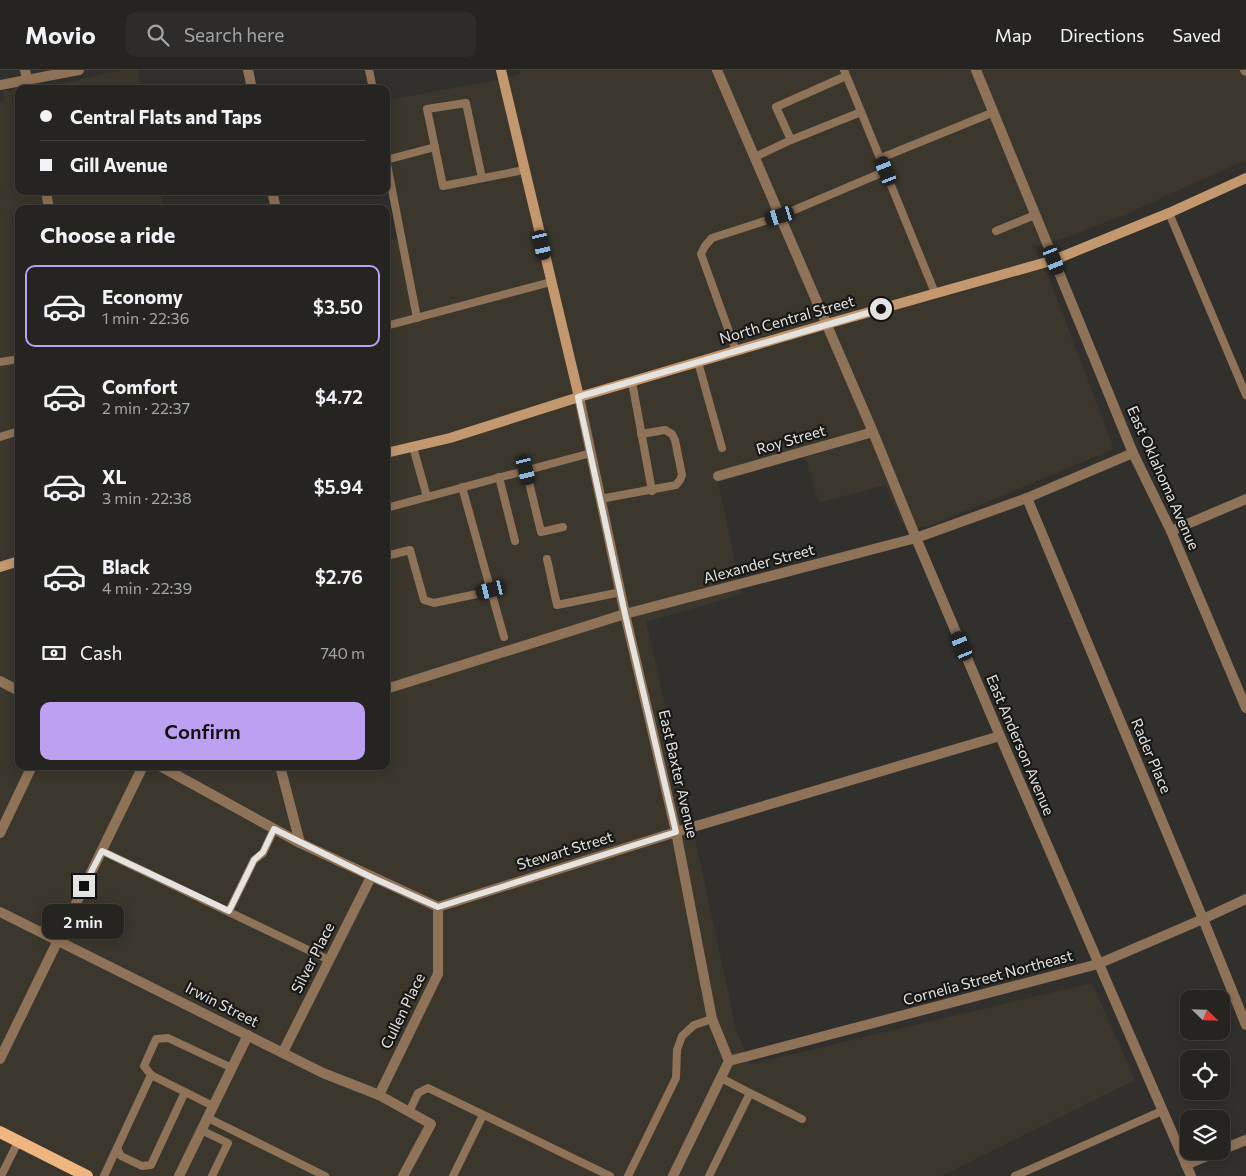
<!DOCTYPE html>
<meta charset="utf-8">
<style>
body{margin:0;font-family:Commissioner,sans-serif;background:#2d2c2a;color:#f1f3f6;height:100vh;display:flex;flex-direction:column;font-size:19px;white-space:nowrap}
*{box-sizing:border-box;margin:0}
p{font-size:16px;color:#a3a4a5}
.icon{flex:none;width:28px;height:28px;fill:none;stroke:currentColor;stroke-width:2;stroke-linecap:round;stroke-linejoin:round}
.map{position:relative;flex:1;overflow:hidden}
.sheet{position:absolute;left:15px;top:135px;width:375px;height:565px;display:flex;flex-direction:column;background:#252421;border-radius:10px;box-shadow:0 2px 12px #0003,0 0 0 1px #42413f}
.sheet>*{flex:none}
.top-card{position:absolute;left:15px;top:15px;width:375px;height:110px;border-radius:10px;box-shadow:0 2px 12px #0003,0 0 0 1px #42413f;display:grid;align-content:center;height:110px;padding:0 25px;background:#252421}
.needle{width:32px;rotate:113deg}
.fabs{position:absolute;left:1180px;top:920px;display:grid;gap:10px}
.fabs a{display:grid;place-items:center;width:50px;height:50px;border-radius:10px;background:#252421;box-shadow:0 2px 12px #0003,0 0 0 1px #42413f;font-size:25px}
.end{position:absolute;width:22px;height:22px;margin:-11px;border:6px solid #e4e3e0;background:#111;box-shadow:0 0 0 2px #111}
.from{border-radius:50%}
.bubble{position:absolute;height:35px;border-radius:10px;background:#252421;box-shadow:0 2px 12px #0003,0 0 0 1px #42413f;font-size:16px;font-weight:600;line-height:35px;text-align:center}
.car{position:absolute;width:15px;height:30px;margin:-15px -8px;border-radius:6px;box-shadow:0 0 4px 1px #0007;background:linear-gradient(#222 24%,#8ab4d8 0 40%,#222 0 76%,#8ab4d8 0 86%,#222 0)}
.top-card b{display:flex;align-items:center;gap:18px;height:48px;font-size:19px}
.top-card b+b{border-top:1px solid #42413f}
.top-card i{width:12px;height:12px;background:#f1f3f6}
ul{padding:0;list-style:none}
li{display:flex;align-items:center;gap:15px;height:82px;margin:0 10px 8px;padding:0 15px;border:2px solid transparent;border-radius:10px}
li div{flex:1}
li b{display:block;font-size:19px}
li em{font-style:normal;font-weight:600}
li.active{border-color:#bca0f2}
li>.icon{width:45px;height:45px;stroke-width:1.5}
h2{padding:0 25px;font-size:22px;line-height:60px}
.pay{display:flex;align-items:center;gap:12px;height:55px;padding:0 25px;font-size:19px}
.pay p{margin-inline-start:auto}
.cta{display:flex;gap:10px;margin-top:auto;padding:10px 25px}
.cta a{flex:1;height:58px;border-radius:10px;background:#bca0f2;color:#111;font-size:20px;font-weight:600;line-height:58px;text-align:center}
header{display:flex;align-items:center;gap:30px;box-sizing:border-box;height:70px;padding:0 25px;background:#252421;border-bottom:1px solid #42413f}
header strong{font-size:24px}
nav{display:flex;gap:28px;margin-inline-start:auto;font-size:18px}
.search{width:350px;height:45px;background:#2d2c2a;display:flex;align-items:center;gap:12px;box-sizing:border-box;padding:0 18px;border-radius:10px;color:#a3a4a5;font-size:19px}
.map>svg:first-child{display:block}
</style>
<header>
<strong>Movio</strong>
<div class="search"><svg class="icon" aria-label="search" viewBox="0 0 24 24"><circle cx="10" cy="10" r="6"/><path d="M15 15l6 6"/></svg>Search here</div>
<nav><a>Map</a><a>Directions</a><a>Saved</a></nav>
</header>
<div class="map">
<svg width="1246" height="1106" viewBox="0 0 1246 1106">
<rect width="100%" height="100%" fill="#31302c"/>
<!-- built -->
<g fill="#3b372d">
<path d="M124,0H138L141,19H26L40,18Z"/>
<path d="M520,0H1246V90L1131,142L1068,167L1034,177L1051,213L1114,379L932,455L906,460L885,415L819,433L805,387L718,412L742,524L646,552L689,740L736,959L750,994L1088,914L1093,915L1135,1010L942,1106H0V32L4,31L3,21L19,19V121H161L164,139H19V696H386V171L401,168L387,98L386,30L488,12L520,4Z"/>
</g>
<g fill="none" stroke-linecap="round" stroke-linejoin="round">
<!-- lane -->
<g stroke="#8f7359" stroke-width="8">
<path d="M369,0L373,19"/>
<path d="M844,0L935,223"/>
<path d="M791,70L861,42"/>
<path d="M755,87L791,70L776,37L846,6"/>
<path d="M881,88L994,42"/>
<path d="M386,89L417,248"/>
<path d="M386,90L435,77"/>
<path d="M482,108L466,33L427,39L443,116L524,100"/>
<path d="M1169,143L1246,325"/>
<path d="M996,161L1035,145"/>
<path d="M386,256L551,212"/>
<path d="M736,281L701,184L705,176L712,168L780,146L886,101"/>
<path d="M0,292L19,289"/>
<path d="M698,292L722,378"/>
<path d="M632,312L652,421"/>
<path d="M0,367L19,361"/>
<path d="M413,377L427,427"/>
<path d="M526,400L541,462L563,457"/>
<path d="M499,407L515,471"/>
<path d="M462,417L491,521"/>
<path d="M600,429L676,415L680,410L682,405L675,370L672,364L665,360L641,364"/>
<path d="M386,438L591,383"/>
<path d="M386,486L410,480L424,530L434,533L491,521L504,567"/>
<path d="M547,489L557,535L621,522"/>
<path d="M102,781L329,890"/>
<path d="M229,841L254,790L263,783L274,759"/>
<path d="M151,1005L117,1078L121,1086L142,1096L151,1095L185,1022"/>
<path d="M750,1023L802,1049"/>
<path d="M213,1036L151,1005L144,996L156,969L168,968L232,998"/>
<path d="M409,1042L418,1023L428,1018L610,1106"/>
<path d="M208,1048L325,1106"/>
<path d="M201,1060L228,1073L212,1106"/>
<path d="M1,1106L18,1072"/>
<path d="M104,1106L117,1078"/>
<path d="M453,1106L483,1045"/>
<path d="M628,1106L676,1008L677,980L682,966L694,955L712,949"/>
<path d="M709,1106L750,1023L721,1008"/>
<path d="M1015,1106L1162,1041"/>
</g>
<!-- street -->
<g stroke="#8f7359" stroke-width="10">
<path d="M25,0L29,19"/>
<path d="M248,0L252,19"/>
<path d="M717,0L873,362L916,468L1000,666L1191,1106"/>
<path d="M976,0L1133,383L1171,461L1246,638"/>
<path d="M1245,0L1246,1"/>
<path d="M0,15L79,0"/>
<path d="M46,121L49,139"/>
<path d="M272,121L276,139"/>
<path d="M579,327L625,544L676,762L712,949L729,991L673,1106"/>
<path d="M718,406L873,362"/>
<path d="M1027,428L1203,849L1246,955"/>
<path d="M1171,461L1246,429"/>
<path d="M0,611L19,621"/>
<path d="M386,619L625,544L916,468L1027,428L1133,383"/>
<path d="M160,696L300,773L438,837L676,762L1000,666"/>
<path d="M280,696L300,773"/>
<path d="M0,763L32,696"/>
<path d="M0,842L323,1003L379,1025L431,1054L403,1106"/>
<path d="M283,982L371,807"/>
<path d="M0,989L143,696"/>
<path d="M729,991L1098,894L1203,849L1246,829"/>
<path d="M379,1025L438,904V837"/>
<path d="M1221,1080L1246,1070"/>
<path d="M1186,1095L1219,1081"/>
<path d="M179,1106L248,965"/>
</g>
<!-- secondary -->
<g stroke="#c4986f" stroke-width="10">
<path d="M501,0L579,327"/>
<path d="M386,383L450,368L579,327L827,254L1054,190L1169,143L1246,108"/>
<path d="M0,497L19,491"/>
</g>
<!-- primary -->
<path stroke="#eeb57f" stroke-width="12" d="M0,1062L87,1106"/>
</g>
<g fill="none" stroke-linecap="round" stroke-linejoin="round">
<!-- route -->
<path stroke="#e4e3e0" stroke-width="6" d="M84,816L102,781L229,841L254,790L263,782L274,759L371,807L438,837L676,762L625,544L578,327L881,239"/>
</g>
<g text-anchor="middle" stroke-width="4.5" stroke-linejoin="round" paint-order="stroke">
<!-- street labels -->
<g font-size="15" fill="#e4e3e0" stroke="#181816">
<text transform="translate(787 250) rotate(-16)" y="5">North Central Street</text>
<text transform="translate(791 370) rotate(-16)" y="5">Roy Street</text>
<text transform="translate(1163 408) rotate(66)" y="5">East Oklahoma Avenue</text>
<text transform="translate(759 494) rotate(-15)" y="5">Alexander Street</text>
<text transform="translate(1020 675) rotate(67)" y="5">East Anderson Avenue</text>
<text transform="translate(1151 686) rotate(67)" y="5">Rader Place</text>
<text transform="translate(678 704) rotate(77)" y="5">East Baxter Avenue</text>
<text transform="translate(565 781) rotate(-17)" y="5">Stewart Street</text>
<text transform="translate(313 888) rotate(-63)" y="5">Silver Place</text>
<text transform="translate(988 908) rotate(-15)" y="5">Cornelia Street Northeast</text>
<text transform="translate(222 935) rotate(27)" y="5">Irwin Street</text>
<text transform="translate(403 941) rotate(-64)" y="5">Cullen Place</text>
</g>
</g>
</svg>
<div class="fabs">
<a><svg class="needle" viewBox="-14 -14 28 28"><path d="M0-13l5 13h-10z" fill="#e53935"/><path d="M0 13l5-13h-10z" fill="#a3a4a5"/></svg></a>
<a><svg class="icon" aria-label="locate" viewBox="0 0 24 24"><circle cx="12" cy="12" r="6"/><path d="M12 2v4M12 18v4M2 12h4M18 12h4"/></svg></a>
<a><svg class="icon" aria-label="layers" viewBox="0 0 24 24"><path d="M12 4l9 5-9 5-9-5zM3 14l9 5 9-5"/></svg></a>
</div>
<i class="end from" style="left:881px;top:239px"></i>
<i class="end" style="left:84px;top:816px"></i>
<div class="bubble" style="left:42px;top:834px;width:82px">2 min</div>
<i class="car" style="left:886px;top:101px;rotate:338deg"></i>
<i class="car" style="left:780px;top:146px;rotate:253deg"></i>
<i class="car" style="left:542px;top:175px;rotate:167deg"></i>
<i class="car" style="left:1054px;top:190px;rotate:158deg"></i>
<i class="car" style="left:526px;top:400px;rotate:166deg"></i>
<i class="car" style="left:491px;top:520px;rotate:256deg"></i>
<i class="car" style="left:962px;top:576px;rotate:337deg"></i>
<div class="top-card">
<b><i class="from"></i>Central Flats and Taps</b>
<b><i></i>Gill Avenue</b>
</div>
<section class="sheet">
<h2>Choose a ride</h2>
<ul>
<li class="active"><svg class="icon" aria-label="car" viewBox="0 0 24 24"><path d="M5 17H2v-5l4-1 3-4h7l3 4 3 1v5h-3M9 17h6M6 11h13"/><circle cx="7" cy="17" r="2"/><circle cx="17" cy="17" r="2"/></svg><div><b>Economy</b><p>1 min · 22:36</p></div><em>$3.50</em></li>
<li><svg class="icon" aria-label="car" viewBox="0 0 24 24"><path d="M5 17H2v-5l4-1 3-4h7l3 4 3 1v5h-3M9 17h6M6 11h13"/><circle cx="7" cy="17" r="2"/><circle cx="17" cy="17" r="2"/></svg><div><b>Comfort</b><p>2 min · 22:37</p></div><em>$4.72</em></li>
<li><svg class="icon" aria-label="car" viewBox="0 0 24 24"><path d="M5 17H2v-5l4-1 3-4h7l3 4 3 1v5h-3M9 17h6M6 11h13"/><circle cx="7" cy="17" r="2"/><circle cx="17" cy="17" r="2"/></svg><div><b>XL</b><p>3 min · 22:38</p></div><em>$5.94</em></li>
<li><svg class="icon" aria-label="car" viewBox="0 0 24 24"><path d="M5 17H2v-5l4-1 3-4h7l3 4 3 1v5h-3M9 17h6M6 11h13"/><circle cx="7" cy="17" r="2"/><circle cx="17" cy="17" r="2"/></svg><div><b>Black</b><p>4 min · 22:39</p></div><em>$2.76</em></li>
</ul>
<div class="pay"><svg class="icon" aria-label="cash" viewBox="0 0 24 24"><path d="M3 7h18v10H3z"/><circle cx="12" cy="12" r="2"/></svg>Cash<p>740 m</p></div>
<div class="cta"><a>Confirm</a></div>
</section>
</div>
